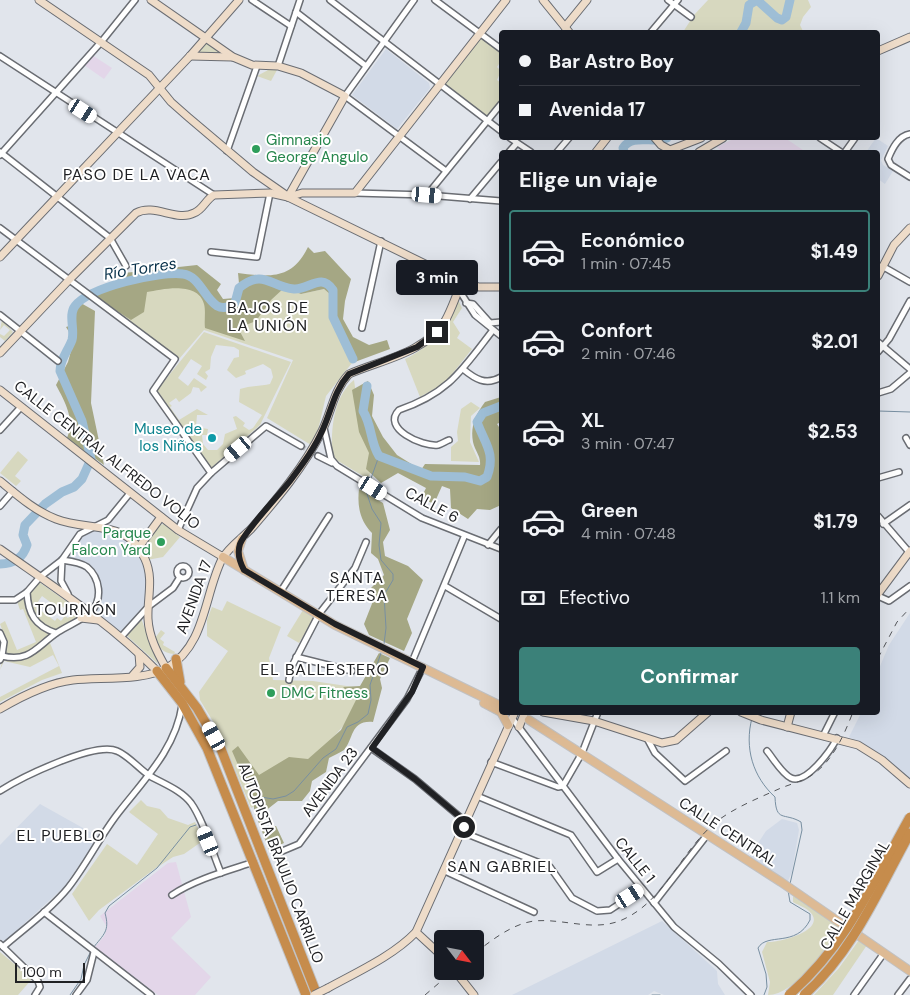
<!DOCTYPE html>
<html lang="es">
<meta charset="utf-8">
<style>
body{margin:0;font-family:"DM Sans",sans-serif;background:#242831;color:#f1f3f6;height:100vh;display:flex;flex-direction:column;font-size:19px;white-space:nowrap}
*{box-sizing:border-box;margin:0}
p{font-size:16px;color:#9ea1a6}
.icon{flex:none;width:28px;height:28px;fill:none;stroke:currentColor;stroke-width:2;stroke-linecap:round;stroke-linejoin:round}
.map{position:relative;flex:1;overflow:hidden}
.panel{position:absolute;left:499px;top:150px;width:381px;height:565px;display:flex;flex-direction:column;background:#171b24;border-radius:5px;box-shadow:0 5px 20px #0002}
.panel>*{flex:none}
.hud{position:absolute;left:499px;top:30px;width:381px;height:110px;border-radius:5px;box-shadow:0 5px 20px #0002;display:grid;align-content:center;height:110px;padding:0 20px;background:#171b24}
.needle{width:32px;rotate:122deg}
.controls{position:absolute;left:434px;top:930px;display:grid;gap:10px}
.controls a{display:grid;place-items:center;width:50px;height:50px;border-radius:5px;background:#171b24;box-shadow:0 5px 20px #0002;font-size:25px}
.scale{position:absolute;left:15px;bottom:12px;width:70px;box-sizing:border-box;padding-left:5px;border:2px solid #202124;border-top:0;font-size:14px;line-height:18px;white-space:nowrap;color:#202124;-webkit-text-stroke:4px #fff;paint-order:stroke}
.end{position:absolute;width:22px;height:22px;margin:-11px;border:6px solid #202124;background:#fff;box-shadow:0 0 0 2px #fff}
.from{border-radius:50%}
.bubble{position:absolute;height:35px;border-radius:5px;background:#171b24;box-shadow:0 5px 20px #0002;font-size:16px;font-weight:700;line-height:35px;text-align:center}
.car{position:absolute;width:15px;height:30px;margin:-15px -8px;border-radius:6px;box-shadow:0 0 4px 1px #0007;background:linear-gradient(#fff 24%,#345 0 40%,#fff 0 76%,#345 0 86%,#fff 0)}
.hud b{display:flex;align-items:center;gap:18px;height:48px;font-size:19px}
.hud b+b{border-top:1px solid #363941}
.hud i{width:12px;height:12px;background:#f1f3f6}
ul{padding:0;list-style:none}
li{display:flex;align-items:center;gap:15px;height:82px;margin:0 10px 8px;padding:0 10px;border:2px solid transparent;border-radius:5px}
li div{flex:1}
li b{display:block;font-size:19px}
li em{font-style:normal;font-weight:700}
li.active{border-color:#3b8179}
li>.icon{width:45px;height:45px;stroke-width:1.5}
h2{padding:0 20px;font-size:22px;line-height:60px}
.pay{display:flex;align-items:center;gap:12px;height:55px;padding:0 20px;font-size:19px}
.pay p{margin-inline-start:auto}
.primary-button{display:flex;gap:10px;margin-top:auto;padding:10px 20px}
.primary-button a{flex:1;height:58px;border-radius:5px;background:#3b8179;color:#fff;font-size:20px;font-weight:700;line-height:58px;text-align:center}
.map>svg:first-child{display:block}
</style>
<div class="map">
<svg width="910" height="995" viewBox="0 0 910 995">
<rect width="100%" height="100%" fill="#e1e5ec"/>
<!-- commercial -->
<g fill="#e3d6e9">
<path d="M92,55L112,68L104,79L84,65Z"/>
<path d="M735,138H785L806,152H722L717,147Z"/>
<path d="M176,862L191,917L171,938L211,977L195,995H158L95,947L105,935L107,927L100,916L168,863Z"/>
</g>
<!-- built -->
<g fill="#d2dae7">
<path d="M386,49L429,83L430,88L397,129L352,95Z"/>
<path d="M876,138L888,146L881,160L883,165L893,171L885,184L878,179V152H866Z"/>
<path d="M99,527L115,533L135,549L145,567L147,579L146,603L121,633L95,611L102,592L97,572L92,567L69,557L80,536Z"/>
<path d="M910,613V780L879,753L849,737L861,713L878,712V671L889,645Z"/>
<path d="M40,804L99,837L64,887L4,942L0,939V845Z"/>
<path d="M782,819L797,823L799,830L792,872L788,881L749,857L766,831Z"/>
<path d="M662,921L717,971L718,984L725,995H664L654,991L648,995H512Z"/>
</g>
<!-- green -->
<g fill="#d7d8bf" fill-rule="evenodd">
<path d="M708,0H808L811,7L803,17L800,25L803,31L800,32H762L758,30L756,32H683L694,15Z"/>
<path d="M480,36L501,53V61L497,67L501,71L497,80L501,83V100L487,117L442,82Z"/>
<path d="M206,37L233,57L190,56Z"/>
<path d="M270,69L277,70L271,81L257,76Z"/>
<path d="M181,276L220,312L262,281L301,294L324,289L332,296L329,315L352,363L326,396L318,430L311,445L267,418L293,360L204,330L179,359L93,295Z"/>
<path d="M458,300L462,308L453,322L460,333L457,338L472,349L445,383L420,397L405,359C433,346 446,327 458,300Z"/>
<path d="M2,320L13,332L5,341L0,337V334L4,336L10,330L4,325L0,330Z"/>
<path d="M204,332L291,362L260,425L210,469L157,390ZM216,345L234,347L239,350V357L234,358L227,370L236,378L246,374L245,371L263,364L271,369L273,377L270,384C262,386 250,386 240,389L239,402L262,415L253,428L249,430L243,426L245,423L236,416L233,417L237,429L225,434L223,444L217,450H208L203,444L202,435H207L208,429L196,427L197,415H208L197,409L179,420L170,407L172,406L169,403L176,398L179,402L191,393L193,387L199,388L201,392L207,387L194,378L188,386L178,378L191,359L202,366L197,374L206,380L208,376L205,372L210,369L211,357Z"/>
<path d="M354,380L359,415L376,458L368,479L333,458L332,455C331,429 333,397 354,380Z"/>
<path d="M471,402L480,408L471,416L470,442L479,462L451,461V447L458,441L457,432L461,409Z"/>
<path d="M18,451L28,460L15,476L21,481L16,486L0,473Z"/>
<path d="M164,524L180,537L163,557L147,560L143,547L159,525Z"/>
<path d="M39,582L83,613C76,618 67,626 59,629C40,634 30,605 29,591ZM42,596L57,607L59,604L72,614L68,618L65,616L61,621L57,618L55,621L35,606Z"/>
<path d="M25,596C26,616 34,626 51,635C38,646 29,654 10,656L6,653L7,643L0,624L5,621L17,650L36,642L23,609L20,610L17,601Z"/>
<path d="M227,601L281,627L269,658L273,680L313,681L360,688L355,712L290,788L251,808L220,733L200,700L199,692L228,651L207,636V620L212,607L222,611Z"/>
<path d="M303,610L315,617L299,643L287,636Z"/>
<path d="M141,618L158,664L126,635Z"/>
<path d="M161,630L165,633L160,639L164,642L163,645L175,652L174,654C163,653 159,648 155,638Z"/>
<path d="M50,643L62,673L42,680L0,702V697L59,666L53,655L30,667L4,661L0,670L3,658L23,660Z"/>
<path d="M141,800L147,806L160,809L168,818L188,825L195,822L204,840L184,854L173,857L156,868L99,910L89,921L72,894L107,844L137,865L158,834L129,812Z"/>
<path d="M793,896L840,927C826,948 795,995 768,995L770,982L762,952L767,942C778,943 826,931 811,913C807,908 798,905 793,902Z"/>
<path d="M859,940L867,945L833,995H814L839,968Z"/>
<path d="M0,952L32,979L18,995H0Z"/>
</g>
<!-- forest -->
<g fill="#a5a784">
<path d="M308,247L314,253L325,251L351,279L345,301L343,319L353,337L369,345L387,340L390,349L352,363L329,315L332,296L324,289L301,294L284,288L271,300L256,321L238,328L245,341L205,328C204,321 206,311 204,304C198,281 163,289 147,292L144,312L131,320L91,294L113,284L124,273L197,265L221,284L217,290L223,299L235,298L240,294L238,273C270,277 292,280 308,247Z"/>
<path d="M79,302L95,311L91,403L104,465L67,438C75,419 65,402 56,385L68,362L74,340L66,327L72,325L74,307Z"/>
<path d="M368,381L374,395L372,416L383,437L397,455L421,470L425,464L480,465C481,456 475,451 473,442C470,426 476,414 485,402L501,397V422L497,424L501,430V505L490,510L477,509L468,519L451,508L450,489L442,486L434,504L421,498L426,488L398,473L381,483L366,469L369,453L359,432L352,390Z"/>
<path d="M359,489L383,503L390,530L383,542L385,556L408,566L423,580L407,619L412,633L404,651L369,635L364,624L375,596L368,591L384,575L378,559L371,553L372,533C360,521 357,506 359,489Z"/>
<path d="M379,653L390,658L380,679L382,688L373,722C350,720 354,739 344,750C340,753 334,755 329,758L326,772L312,781L310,791L302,801H278L260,815L266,829L276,826L284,843L269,850L254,810V802L232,751L238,746L259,775L289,757L308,759L341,730L356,700L343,687L360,686Z"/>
</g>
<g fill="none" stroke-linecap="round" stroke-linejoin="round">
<!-- stream -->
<g stroke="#788fa1" stroke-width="1">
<path d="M878,411L910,412"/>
<path d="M369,484L379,456"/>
<path d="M368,488L366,491L372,509L381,523L379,545L381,560L393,574V580L384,595L386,628L384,644"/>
<path d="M752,718C744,748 753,777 775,797C776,823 784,812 801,822L802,830L790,884"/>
<path d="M251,801L261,797L273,799L286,796L294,791L323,758L336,749L347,727L358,722L368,714L371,700L370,685L381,653"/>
<path d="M93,948C104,934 110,931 105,913L109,906L157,868L190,827L196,825"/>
<path d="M70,995L81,979L84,965L91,951"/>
<path d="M652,995H660"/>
<path d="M764,995L767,987L766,974L758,948C767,932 796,948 810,920V914L790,902L788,890"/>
</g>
<!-- river -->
<g stroke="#9ebed6" stroke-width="9">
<path d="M757,0L777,18L782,20L786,17L790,0"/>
<path d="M741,32L746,23L749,5L757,0"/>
<path d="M624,152L623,148C632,133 654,144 667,138"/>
<path d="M367,386L363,411C372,425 370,442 379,456L431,476L465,477L480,481L487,477C496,453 485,444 477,422L483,413L501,406"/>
<path d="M0,564C14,564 23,558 27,545L23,535L25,525L45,504L62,492L74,487L82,479L91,459L82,421L60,371C60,359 68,351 72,340C75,329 68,315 75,306C89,287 159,271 183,274C205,276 209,322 235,303L239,288C264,268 270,287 294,289C309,290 321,272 333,290V317L353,359"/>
</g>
<!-- street-tunnel -->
<path stroke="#babec4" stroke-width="5" stroke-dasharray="5 2.5" stroke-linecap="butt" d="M301,446L318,456"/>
<!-- street casing -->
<g stroke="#6a6d73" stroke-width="8">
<g id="street">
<path d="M252,0L291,26"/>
<path d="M330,0L501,131"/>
<path d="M414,0L345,96L446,171"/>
<path d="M435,0L501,49"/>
<path d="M668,0L691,17"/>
<path d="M296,12L366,66"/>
<path d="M651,32L678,0"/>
<path d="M0,56L214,195"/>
<path d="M278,66L300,0"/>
<path d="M910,134C898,136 892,149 888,159L891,165L910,177"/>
<path d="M510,138L531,152"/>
<path d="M820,138L841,152"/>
<path d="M227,151L257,66"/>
<path d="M0,152L110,238L126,266"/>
<path d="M509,152L517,143"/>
<path d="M557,152L569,138"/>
<path d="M845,152L855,138"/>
<path d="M0,155L102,41L135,0"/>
<path d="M355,193L427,195L501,201"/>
<path d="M427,195L501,104"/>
<path d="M470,199L501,162"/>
<path d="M0,228L175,359L153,391L211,473"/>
<path d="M211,252L257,257L270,193"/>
<path d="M882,266L910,282"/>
<path d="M459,290L475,315L501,336"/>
<path d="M466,303L473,304L490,323L501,322"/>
<path d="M0,315L58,361"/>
<path d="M362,328L381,241"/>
<path d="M878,342L910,369"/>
<path d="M878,352L889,339L910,301"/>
<path d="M463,369C475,379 486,386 501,377"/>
<path d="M878,393L891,389L910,373"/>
<path d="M324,428L331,459L337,466L422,518L501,549"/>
<path d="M0,430L21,407"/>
<path d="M906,438L910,445"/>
<path d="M449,440C446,441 442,444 438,445C422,447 381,428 399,410C449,393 462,370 493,330"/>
<path d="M318,456L332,463"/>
<path d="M878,478L899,472"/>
<path d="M0,506L13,491"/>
<path d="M878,516L909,552"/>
<path d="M883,524L910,505"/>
<path d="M178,530L197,488L211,473L266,426L301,446"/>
<path d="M488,545L501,529"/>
<path d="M62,560L61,581L68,594"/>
<circle cx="183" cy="572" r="6"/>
<path d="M445,586L501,619"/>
<path d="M281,591L329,516"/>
<path d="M27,592C28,614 35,626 56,633"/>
<path d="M878,596L889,601L910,586"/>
<path d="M0,600H15L27,592L40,577L62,560L80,534L108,520L130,493"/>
<path d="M0,633L4,642L2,656"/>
<path d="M121,637L149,606L173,588L180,577"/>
<path d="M296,657L352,671"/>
<path d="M0,660L2,656C30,663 37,646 58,632C69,625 82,620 91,612C103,599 100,578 87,567C80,562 70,561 62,560"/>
<path d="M412,662L464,537"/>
<path d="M289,680L291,668L319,614L355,568L366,542"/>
<path d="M512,718L618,859L674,927L719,964L751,995"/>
<path d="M823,736L835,712"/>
<path d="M648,740L655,753L685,781L726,751"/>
<path d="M371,748L415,779L466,822"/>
<path d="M767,751C773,758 782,774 791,778C806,785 831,750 837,738"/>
<path d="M491,762L558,787L563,786"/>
<path d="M563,786L582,753L598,712"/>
<path d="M0,791C20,778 95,741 117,751C129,756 139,769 150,776C164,784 181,790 191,803C204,821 212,852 221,873"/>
<path d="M477,796L571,835L597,872L618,859"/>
<path d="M462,832L550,867L572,898L597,911L610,910L642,889"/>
<path d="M280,852L299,844L407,699L423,667"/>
<path d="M445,871L534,912"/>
<path d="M172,895C196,879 227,871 254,862"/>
<path d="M654,903L707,835"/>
<path d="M44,912L151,995"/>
<path d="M0,944L38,981L40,987L35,995"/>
<path d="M3,947C25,928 50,910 68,888C87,864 100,836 119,812C144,780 176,748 182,705"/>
<path d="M76,995L87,980L94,952"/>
<path d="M796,995L824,968"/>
<path d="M854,995L884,953"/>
<path d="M898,995L910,979"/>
</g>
</g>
<!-- secondary casing -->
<g stroke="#6a6d73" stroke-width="9">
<g id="secondary">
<path d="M39,0L149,75L171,102L188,117L253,172L286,195"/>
<path d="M151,0L233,57L252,65L278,66L301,73L345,96L288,197"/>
<path d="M543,0L569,32"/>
<path d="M565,27L587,0"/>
<path d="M878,51L910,37"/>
<path d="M190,56L232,57"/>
<path d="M655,138L661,145L670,150L701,138"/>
<path d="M596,152L607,138"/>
<path d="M699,152L723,138"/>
<path d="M288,197L302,193H355L506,0"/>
<path d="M0,257L190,56L239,0"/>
<path d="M878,276L894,245L910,228"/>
<path d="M0,353L69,280L136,213C154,203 177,222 194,213C203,210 206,199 214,195L270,193L288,197L462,282L479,287H501"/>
<path d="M0,390L178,530L223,557"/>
<path d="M0,481C17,495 35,511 56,519C89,532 127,518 145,559C154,579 147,598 148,619C149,637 157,652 166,668"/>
<path d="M139,547L161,517"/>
<path d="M0,549C54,587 110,623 157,671"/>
<path d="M878,594L910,551"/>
<path d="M81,618L98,620"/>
<path d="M133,675L140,667L139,654"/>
<path d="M0,709C22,696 48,683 73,680C99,677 145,681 167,668C206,645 204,595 222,559C228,548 242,538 251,529C277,499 304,467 322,431C332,411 333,391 349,374C381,360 425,353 445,321C452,309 456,295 462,282"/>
<path d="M543,712L594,721L662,743L676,740L708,712"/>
<path d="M741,712L761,720L858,745L882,760L910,784"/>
<path d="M519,727L525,712"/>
<path d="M787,727L791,712"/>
<path d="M416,932L442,956"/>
<path d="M455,971L474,995"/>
<path d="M328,988C357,972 393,956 416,932L515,712"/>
</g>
</g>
<!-- primary casing -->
<g stroke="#c1c1c2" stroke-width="10">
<g id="primary">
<path d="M242,539L238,551L244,570"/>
<path d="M223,557L335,625L501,706"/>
<path d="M484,703L501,712"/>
<path d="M501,712L508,725"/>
<path d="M529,720L781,882L910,971"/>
</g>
</g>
<!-- highway casing -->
<g stroke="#c1c1c2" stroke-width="11">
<g id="highway">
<path d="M176,659L180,682"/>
<path d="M166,668L197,708L221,749L317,995"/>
<path d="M157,671L182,703L207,748L306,995"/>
</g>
</g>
<!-- street -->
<use href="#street" stroke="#fff" stroke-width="5"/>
<!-- secondary -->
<use href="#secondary" stroke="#eedcc9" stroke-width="7"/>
<!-- primary -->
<use href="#primary" stroke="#ddba94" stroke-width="8"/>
<!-- highway -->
<use href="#highway" stroke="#c68c4c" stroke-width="9"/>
<!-- rail -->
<g stroke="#54565a" stroke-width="1" stroke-dasharray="6 6" stroke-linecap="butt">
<path d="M878,658L897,622L910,608"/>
<path d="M475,953C492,940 512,924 534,921C564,918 595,933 624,919C667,899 682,847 720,819C738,806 761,797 781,788C791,784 803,781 812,775C833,761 844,735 853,712"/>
<path d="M425,995L453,971"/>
</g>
<!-- secondary-bridge casing -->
<g stroke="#6a6d73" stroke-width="9" stroke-linecap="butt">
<path id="secondary-bridge" d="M314,995L328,988"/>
</g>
<!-- highway-bridge casing -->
<g stroke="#c1c1c2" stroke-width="11" stroke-linecap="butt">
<g id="highway-bridge">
<path d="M789,995C847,944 873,883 910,817"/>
<path d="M804,995C853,952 879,889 910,833"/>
</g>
</g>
<!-- secondary-bridge -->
<use href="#secondary-bridge" stroke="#eedcc9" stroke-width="7"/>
<!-- highway-bridge -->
<use href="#highway-bridge" stroke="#c68c4c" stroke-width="9"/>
</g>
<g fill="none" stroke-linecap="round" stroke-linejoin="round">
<!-- route -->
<path stroke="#202124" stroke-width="6" d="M437,332L417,347L349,374C334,391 332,409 323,429C315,448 302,465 290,481C280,494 244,532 240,544C237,553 239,561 244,570L335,624L423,667L412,692L372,748L415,779L466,822L464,827"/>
</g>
<!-- markers -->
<g fill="#2e9e5b" stroke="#fff" stroke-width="2">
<circle cx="256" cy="149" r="5"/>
<circle cx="161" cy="542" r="5"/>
<circle cx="271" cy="693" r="5"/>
</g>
<circle fill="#0f9aa8" stroke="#fff" stroke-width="2" cx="212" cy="438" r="5"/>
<g text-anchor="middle" stroke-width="4" stroke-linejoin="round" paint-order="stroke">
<!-- leisure labels -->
<g font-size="15" fill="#27864d" stroke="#fff" text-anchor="start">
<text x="266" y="145">Gimnasio<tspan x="266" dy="17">George Angulo</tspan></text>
<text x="151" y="538" text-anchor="end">Parque<tspan x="151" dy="17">Falcon Yard</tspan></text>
<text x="281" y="698">DMC Fitness</text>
</g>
<!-- culture labels -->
<g font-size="15" fill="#0d838f" stroke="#fff" text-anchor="end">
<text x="202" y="434">Museo de<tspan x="202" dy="17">los Niños</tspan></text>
</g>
<!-- street labels -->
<g font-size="15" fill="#202124" stroke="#fff">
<text transform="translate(107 455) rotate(38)" y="5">CALLE CENTRAL ALFREDO VOLIO</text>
<text transform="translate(432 505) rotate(28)" y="5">CALLE 6</text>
<text transform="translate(194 597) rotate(-70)" y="5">AVENIDA 17</text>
<text transform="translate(330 782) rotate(-53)" y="5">AVENIDA 23</text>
<text transform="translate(728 832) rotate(33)" y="5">CALLE CENTRAL</text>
<text transform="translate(635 860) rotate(51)" y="5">CALLE 1</text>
<text transform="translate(281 863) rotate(69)" y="5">AUTOPISTA BRAULIO CARRILLO</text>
<text transform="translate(855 895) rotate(-60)" y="5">CALLE MARGINAL</text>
</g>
<!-- neighbourhood labels -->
<g font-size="16" letter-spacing="1" fill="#202124" stroke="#fff">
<text x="137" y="180">PASO DE LA VACA</text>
<text x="268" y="313">BAJOS DE<tspan x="268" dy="18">LA UNIÓN</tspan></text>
<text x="357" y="583">SANTA<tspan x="357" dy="18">TERESA</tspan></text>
<text x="76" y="615">TOURNÓN</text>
<text x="325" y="675">EL BALLESTERO</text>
<text x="61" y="841">EL PUEBLO</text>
<text x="502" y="872">SAN GABRIEL</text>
</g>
<!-- water labels -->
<g font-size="16" font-style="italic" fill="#062f48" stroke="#fff">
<text transform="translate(140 268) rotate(-9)" y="6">Río Torres</text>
</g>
</g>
</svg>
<div class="controls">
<a><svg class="needle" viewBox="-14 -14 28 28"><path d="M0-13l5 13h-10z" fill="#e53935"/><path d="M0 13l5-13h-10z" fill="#9ea1a6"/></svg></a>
</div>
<div class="scale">100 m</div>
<i class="end from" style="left:464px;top:827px"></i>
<i class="end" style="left:437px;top:332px"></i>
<div class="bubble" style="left:396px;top:260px;width:82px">3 min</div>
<i class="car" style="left:83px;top:111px;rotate:123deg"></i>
<i class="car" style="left:427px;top:195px;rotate:95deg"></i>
<i class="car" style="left:238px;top:449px;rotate:230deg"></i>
<i class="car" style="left:373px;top:488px;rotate:122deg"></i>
<i class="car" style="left:214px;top:736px;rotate:331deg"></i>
<i class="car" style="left:208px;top:841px;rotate:337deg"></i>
<i class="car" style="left:630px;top:896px;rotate:57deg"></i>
<div class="hud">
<b><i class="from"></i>Bar Astro Boy</b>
<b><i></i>Avenida 17</b>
</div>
<section class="panel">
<h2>Elige un viaje</h2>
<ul>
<li class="active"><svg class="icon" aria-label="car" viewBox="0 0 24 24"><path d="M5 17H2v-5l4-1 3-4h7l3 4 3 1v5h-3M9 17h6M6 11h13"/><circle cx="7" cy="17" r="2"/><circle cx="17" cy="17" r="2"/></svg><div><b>Económico</b><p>1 min · 07:45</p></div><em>$1.49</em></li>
<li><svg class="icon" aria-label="car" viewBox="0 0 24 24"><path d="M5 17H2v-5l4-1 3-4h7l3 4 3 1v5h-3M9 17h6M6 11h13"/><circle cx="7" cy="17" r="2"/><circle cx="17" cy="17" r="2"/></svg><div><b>Confort</b><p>2 min · 07:46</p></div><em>$2.01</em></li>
<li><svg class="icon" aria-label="car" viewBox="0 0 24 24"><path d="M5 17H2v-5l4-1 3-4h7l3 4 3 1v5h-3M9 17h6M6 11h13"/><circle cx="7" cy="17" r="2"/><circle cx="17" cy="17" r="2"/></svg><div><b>XL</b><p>3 min · 07:47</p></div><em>$2.53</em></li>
<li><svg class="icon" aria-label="car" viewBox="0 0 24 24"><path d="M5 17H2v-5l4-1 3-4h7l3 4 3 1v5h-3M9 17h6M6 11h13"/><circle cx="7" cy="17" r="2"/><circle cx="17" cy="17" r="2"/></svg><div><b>Green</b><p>4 min · 07:48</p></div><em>$1.79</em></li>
</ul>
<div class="pay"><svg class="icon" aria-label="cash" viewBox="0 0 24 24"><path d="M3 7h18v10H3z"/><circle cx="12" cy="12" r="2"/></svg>Efectivo<p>1.1 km</p></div>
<div class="primary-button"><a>Confirmar</a></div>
</section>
</div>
